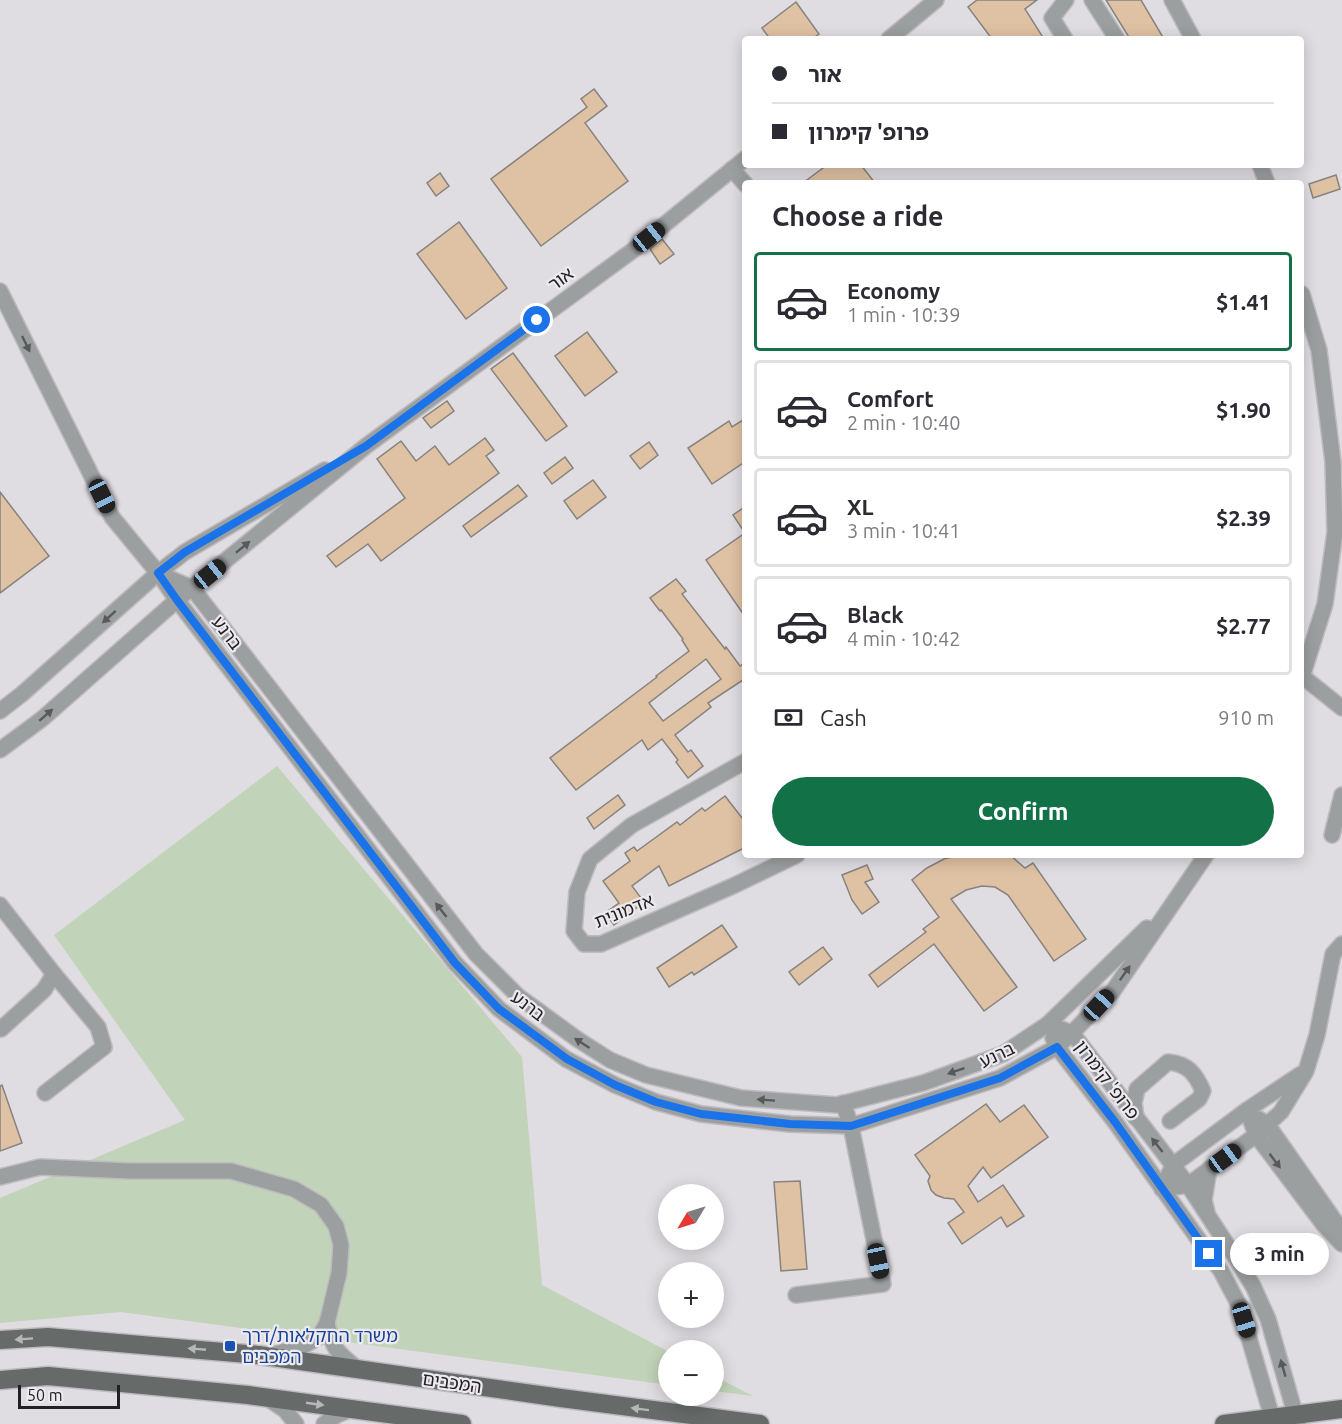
<!DOCTYPE html>
<meta charset="utf-8">
<style>
body{margin:0;font-family:Ubuntu,"Noto Sans Hebrew",sans-serif;background:#f7f7f7;color:#2b2b33;height:100vh;display:flex;flex-direction:column;font-size:22px;white-space:nowrap}
*{box-sizing:border-box;margin:0}
p{font-size:20px;color:#7c7c81}
.icon{flex:none;width:33px;height:33px;fill:none;stroke:currentColor;stroke-width:2;stroke-linecap:round;stroke-linejoin:round}
.map{position:relative;flex:1;overflow:hidden}
.panel{position:absolute;left:742px;top:180px;width:562px;height:678px;display:flex;flex-direction:column;background:#fff;border-radius:6px;box-shadow:0 3px 15px #0003}
.panel>*{flex:none}
.hud{position:absolute;left:742px;top:36px;width:562px;height:132px;border-radius:6px;box-shadow:0 3px 15px #0003;display:grid;align-content:center;height:132px;padding:0 30px;background:#fff}
.needle{width:39px;rotate:232deg}
.controls{position:absolute;left:658px;top:1184px;display:grid;gap:12px}
.controls a{display:grid;place-items:center;width:66px;height:66px;border-radius:50%;background:#fff;box-shadow:0 3px 15px #0003;font-size:30px}
.scale{position:absolute;left:18px;bottom:15px;width:102px;box-sizing:border-box;padding-left:6px;border:3px solid #222022;border-top:0;font-size:16px;line-height:21px;white-space:nowrap;color:#222022;-webkit-text-stroke:4px #edeaef;paint-order:stroke}
.end{position:absolute;width:27px;height:27px;margin:-14px;border:8px solid #1a73e8;background:#fff;box-shadow:0 0 0 3px #fff}
.from{border-radius:50%}
.bubble{position:absolute;height:42px;border-radius:21px;background:#fff;box-shadow:0 3px 15px #0003;font-size:20px;font-weight:600;line-height:42px;text-align:center}
.car{position:absolute;width:18px;height:36px;margin:-18px -9px;border-radius:8px;box-shadow:0 0 4px 2px #0007;background:linear-gradient(#222 24%,#8ab4d8 0 40%,#222 0 76%,#8ab4d8 0 86%,#222 0)}
.hud b{display:flex;align-items:center;gap:21px;height:57px;font-size:22px}
.hud b+b{border-top:2px solid #e1e1e2}
.hud i{width:15px;height:15px;background:#2b2b33}
ul{padding:0;list-style:none}
li{display:flex;align-items:center;gap:18px;height:99px;margin:0 12px 9px;padding:0 18px;border:3px solid #e1e1e2;border-radius:6px}
li div{flex:1}
li b{display:block;font-size:22px}
li em{font-style:normal;font-weight:600}
li.on{border-color:#137147}
li>.icon{width:54px;height:54px;stroke-width:1.5}
h2{padding:0 30px;font-size:27px;line-height:72px}
.pay{display:flex;align-items:center;gap:15px;height:66px;padding:0 30px;font-size:22px}
.pay p{margin-inline-start:auto}
.action{display:flex;gap:12px;margin-top:auto;padding:12px 30px}
.action a{flex:1;height:69px;border-radius:36px;background:#137147;color:#fff;font-size:24px;font-weight:600;line-height:69px;text-align:center}
.map>svg:first-child{display:block}
</style>
<div class="map">
<svg width="1342" height="1424" viewBox="0 0 1342 1424">
<rect width="100%" height="100%" fill="#e0dde2"/>
<!-- green -->
<g fill="#c1d3b8">
<path d="M277,766L522,1057L542,1285L669,1352V1385L121,1312L0,1323V1198L185,1120L54,935Z"/>
<path d="M714,1376L753,1396L714,1391Z"/>
</g>
<!-- building -->
<g fill="#dfc1a3" stroke="#87837f" stroke-width="1.5" fill-rule="evenodd">
<path d="M977,0H1037L1025,9L1044,39H992L968,7Z"/>
<path d="M1106,0H1141L1164,39H1130Z"/>
<path d="M796,2L819,34L812,39H770L762,28Z"/>
<path d="M594,89L607,106L585,123L628,181L541,246L491,179L587,107L581,99Z"/>
<path d="M827,165H861L875,183H803Z"/>
<path d="M440,173L449,186L436,196L427,183Z"/>
<path d="M1336,175L1340,189L1313,198L1309,184Z"/>
<path d="M459,222L507,288L466,319L417,254Z"/>
<path d="M662,239L674,254L660,264L650,249Z"/>
<path d="M587,332L617,372L585,396L555,356Z"/>
<path d="M513,353L567,426L546,441L491,369Z"/>
<path d="M447,401L454,411L431,428L423,418Z"/>
<path d="M746,418V461L712,484L688,448L729,421L732,427Z"/>
<path d="M485,438L494,450L486,456L499,473L381,561L368,544L336,567L327,556L405,498L377,459L401,441L416,461L435,446L449,465Z"/>
<path d="M649,442L658,455L640,469L630,456Z"/>
<path d="M565,457L573,468L552,484L544,473Z"/>
<path d="M593,480L606,497L577,519L564,501Z"/>
<path d="M518,485L527,496L471,537L463,526Z"/>
<path d="M0,492L49,556L0,593Z"/>
<path d="M746,506V618L706,560L745,533L733,515Z"/>
<path d="M676,579L686,591L682,594L725,649L726,647L740,666L746,662V678L708,703L711,707L675,735L688,752L691,750L703,766L688,778L676,762L678,760L662,739L648,750L642,740L576,790L550,758L657,677L656,676L689,651L682,640L683,639L661,610L660,611L650,598ZM706,659L721,679L663,721L649,703Z"/>
<path d="M618,795L625,805L594,829L587,818Z"/>
<path d="M725,796L746,823V847L669,886L659,866L632,886L644,902L614,925L605,913L619,903L603,881L630,861L625,853L634,847L637,851L677,822L680,825L702,808L705,811Z"/>
<path d="M960,855H1010L1025,868L1033,863L1086,939L1054,961L1008,895L995,887L982,886L966,890L951,899L1017,987L984,1011L934,944L878,987L869,975L926,932L923,929L939,917L912,880L927,868L944,859Z"/>
<path d="M867,865L873,879L865,882L879,902L862,914L852,900L842,875Z"/>
<path d="M722,925L737,947L694,975L692,972L669,987L657,968Z"/>
<path d="M823,947L832,959L799,985L789,972Z"/>
<path d="M2,1085L22,1143L0,1151V1086Z"/>
<path d="M986,1104L1000,1122L1024,1105L1048,1137L991,1178L983,1167L968,1186L978,1202L1003,1185L1024,1216L1007,1227L1001,1217L962,1244L948,1223L964,1212L954,1199L944,1198L936,1195L931,1190L928,1181L930,1176L915,1155Z"/>
<path d="M800,1181L807,1269L781,1271L774,1182Z"/>
</g>
<g fill="none" stroke-linecap="round" stroke-linejoin="round">
<!-- minor casing -->
<g stroke="#bebbbf" stroke-width="18">
<g id="minor">
<path d="M1092,0L1117,39"/>
<path d="M1172,0L1193,39"/>
<path d="M889,39L936,0"/>
<path d="M1065,39L1052,18L1066,0"/>
<path d="M1260,165L1267,183"/>
<path d="M732,169L746,185"/>
<path d="M0,291L112,517L158,573L177,600L455,963L499,1009L566,1059L615,1085L656,1102L701,1114L790,1124L851,1126L1000,1078L1057,1047L1072,1033L1113,991L1206,855"/>
<path d="M1302,294L1319,350L1333,462L1335,532L1325,604L1302,677"/>
<path d="M160,574L192,588L476,954L518,996L577,1039L610,1060L646,1075L741,1098L837,1105L923,1083L1003,1054L1048,1024L1147,928"/>
<path d="M1302,676L1342,708"/>
<path d="M0,711L22,694L158,573L185,552L325,470"/>
<path d="M0,750L42,719L177,600L366,446L632,251L746,158"/>
<path d="M746,761L632,825L590,859L577,892L574,931L584,944H601L735,885L797,855"/>
<path d="M1332,835L1342,795"/>
<path d="M0,905L54,974L44,990L1,1029"/>
<path d="M1048,1024L1072,1033L1188,1185L1237,1260L1253,1286L1268,1319L1298,1424"/>
<path d="M1053,1038L1057,1047L1115,1122L1221,1271L1240,1307L1274,1424"/>
<path d="M45,1093L104,1047L98,1027L54,974"/>
<path d="M1247,1110L1256,1135L1324,1225L1342,1244"/>
<path d="M1136,1118L1134,1103L1137,1089L1168,1062C1188,1064 1195,1073 1203,1091L1199,1099L1170,1121"/>
<path d="M1259,1119L1267,1124L1342,1231"/>
<path d="M0,1177L40,1167L130,1171H231L294,1189L321,1205L336,1226L341,1245L339,1273L327,1323L319,1337L305,1345L272,1355"/>
<path d="M1162,1189L1188,1185L1256,1135L1281,1112L1306,1071L1317,1035L1333,954L1342,944"/>
<path d="M1162,1189L1173,1165L1247,1110L1301,1074"/>
<path d="M1207,1212L1204,1200L1209,1169"/>
<path d="M796,1295L883,1284L851,1126L843,1103"/>
<path d="M327,1323C332,1349 338,1353 358,1369"/>
<path d="M267,1398L285,1410L296,1424"/>
<path d="M324,1424L337,1415L351,1409"/>
</g>
</g>
<!-- major casing -->
<g stroke="#bebbbf" stroke-width="21">
<g id="major">
<path d="M0,1340L48,1337L258,1355L561,1398L760,1424"/>
<path d="M0,1380L48,1376L248,1395L462,1424"/>
<path d="M1224,1424L1342,1409"/>
</g>
</g>
<!-- minor -->
<use href="#minor" stroke="#9c9f9f" stroke-width="15"/>
<!-- major -->
<use href="#major" stroke="#666b6a" stroke-width="18"/>
</g>
<!-- one-way arrows -->
<defs><path id="oneway-solid" d="M-6-.8H1V-3.2L6.5 0L1 3.2V.8H-6Z" transform="scale(1.5)"/></defs>
<g fill="#59595a">
<use href="#oneway-solid" transform="translate(26 344) rotate(64)"/>
<use href="#oneway-solid" transform="translate(243 547) rotate(-39)"/>
<use href="#oneway-solid" transform="translate(109 617) rotate(138)"/>
<use href="#oneway-solid" transform="translate(46 715) rotate(-41)"/>
<use href="#oneway-solid" transform="translate(441 910) rotate(-128)"/>
<use href="#oneway-solid" transform="translate(1125 973) rotate(-55)"/>
<use href="#oneway-solid" transform="translate(582 1043) rotate(-147)"/>
<use href="#oneway-solid" transform="translate(956 1071) rotate(161)"/>
<use href="#oneway-solid" transform="translate(766 1100) rotate(-176)"/>
<use href="#oneway-solid" transform="translate(1157 1145) rotate(-128)"/>
<use href="#oneway-solid" transform="translate(1275 1161) rotate(53)"/>
<use href="#oneway-solid" transform="translate(1283 1368) rotate(-106)"/>
</g>
<g fill="#b7b7ba">
<use href="#oneway-solid" transform="translate(24 1339) rotate(176)"/>
<use href="#oneway-solid" transform="translate(197 1349) rotate(-175)"/>
<use href="#oneway-solid" transform="translate(315 1404) rotate(8)"/>
<use href="#oneway-solid" transform="translate(640 1409) rotate(-173)"/>
</g>
<g fill="none" stroke-linecap="round" stroke-linejoin="round">
<!-- route -->
<path stroke="#1a73e8" stroke-width="8" d="M537,320L366,446L185,552L158,573L177,600L455,963L499,1009L567,1059L615,1085L656,1102L701,1114L790,1124L851,1126L1000,1078L1057,1047L1115,1122L1209,1254"/>
</g>
<!-- markers -->
<rect fill="#1a4fb4" stroke="#edeaef" stroke-width="2" x="224" y="1340" width="12" height="12" rx="3"/>
<g text-anchor="middle" stroke-width="4.5" stroke-linejoin="round" paint-order="stroke">
<!-- street labels -->
<g font-size="18" fill="#222022" stroke="#edeaef">
<text transform="translate(561 279) rotate(-36)" y="6">אור</text>
<text transform="translate(227 633) rotate(53)" y="6">ברנע</text>
<text transform="translate(624 911) rotate(-22)" y="6">אדמונית</text>
<text transform="translate(528 1006) rotate(37)" y="6">ברנע</text>
<text transform="translate(997 1055) rotate(-25)" y="6">ברנע</text>
<text transform="translate(1107 1080) rotate(53)" y="6">פרופ' קימרון</text>
<text transform="translate(452 1383) rotate(8)" y="6">המכבים</text>
</g>
<!-- transit labels -->
<g font-size="18" fill="#164399" stroke="#edeaef" text-anchor="start">
<text x="242" y="1342">משרד החקלאות/דרך<tspan x="242" dy="21">המכבים</tspan></text>
</g>
</g>
</svg>
<div class="controls">
<a><svg class="needle" viewBox="-14 -14 28 28"><path d="M0-13l5 13h-10z" fill="#e53935"/><path d="M0 13l5-13h-10z" fill="#7c7c81"/></svg></a>
<a>+</a>
<a>−</a>
</div>
<div class="scale">50 m</div>
<i class="end from" style="left:537px;top:320px"></i>
<i class="end" style="left:1209px;top:1254px"></i>
<div class="bubble" style="left:1230px;top:1233px;width:99px">3 min</div>
<i class="car" style="left:649px;top:237px;rotate:51deg"></i>
<i class="car" style="left:102px;top:496px;rotate:154deg"></i>
<i class="car" style="left:210px;top:574px;rotate:51deg"></i>
<i class="car" style="left:1099px;top:1005px;rotate:43deg"></i>
<i class="car" style="left:1225px;top:1158px;rotate:54deg"></i>
<i class="car" style="left:878px;top:1261px;rotate:168deg"></i>
<i class="car" style="left:1244px;top:1320px;rotate:163deg"></i>
<div class="hud">
<b><i class="from"></i>אור</b>
<b><i></i>פרופ' קימרון</b>
</div>
<section class="panel">
<h2>Choose a ride</h2>
<ul>
<li class="on"><svg class="icon" aria-label="car" viewBox="0 0 24 24"><path d="M5 17H2v-5l4-1 3-4h7l3 4 3 1v5h-3M9 17h6M6 11h13"/><circle cx="7" cy="17" r="2"/><circle cx="17" cy="17" r="2"/></svg><div><b>Economy</b><p>1 min · 10:39</p></div><em>$1.41</em></li>
<li><svg class="icon" aria-label="car" viewBox="0 0 24 24"><path d="M5 17H2v-5l4-1 3-4h7l3 4 3 1v5h-3M9 17h6M6 11h13"/><circle cx="7" cy="17" r="2"/><circle cx="17" cy="17" r="2"/></svg><div><b>Comfort</b><p>2 min · 10:40</p></div><em>$1.90</em></li>
<li><svg class="icon" aria-label="car" viewBox="0 0 24 24"><path d="M5 17H2v-5l4-1 3-4h7l3 4 3 1v5h-3M9 17h6M6 11h13"/><circle cx="7" cy="17" r="2"/><circle cx="17" cy="17" r="2"/></svg><div><b>XL</b><p>3 min · 10:41</p></div><em>$2.39</em></li>
<li><svg class="icon" aria-label="car" viewBox="0 0 24 24"><path d="M5 17H2v-5l4-1 3-4h7l3 4 3 1v5h-3M9 17h6M6 11h13"/><circle cx="7" cy="17" r="2"/><circle cx="17" cy="17" r="2"/></svg><div><b>Black</b><p>4 min · 10:42</p></div><em>$2.77</em></li>
</ul>
<div class="pay"><svg class="icon" aria-label="cash" viewBox="0 0 24 24"><path d="M3 7h18v10H3z"/><circle cx="12" cy="12" r="2"/></svg>Cash<p>910 m</p></div>
<div class="action"><a>Confirm</a></div>
</section>
</div>
